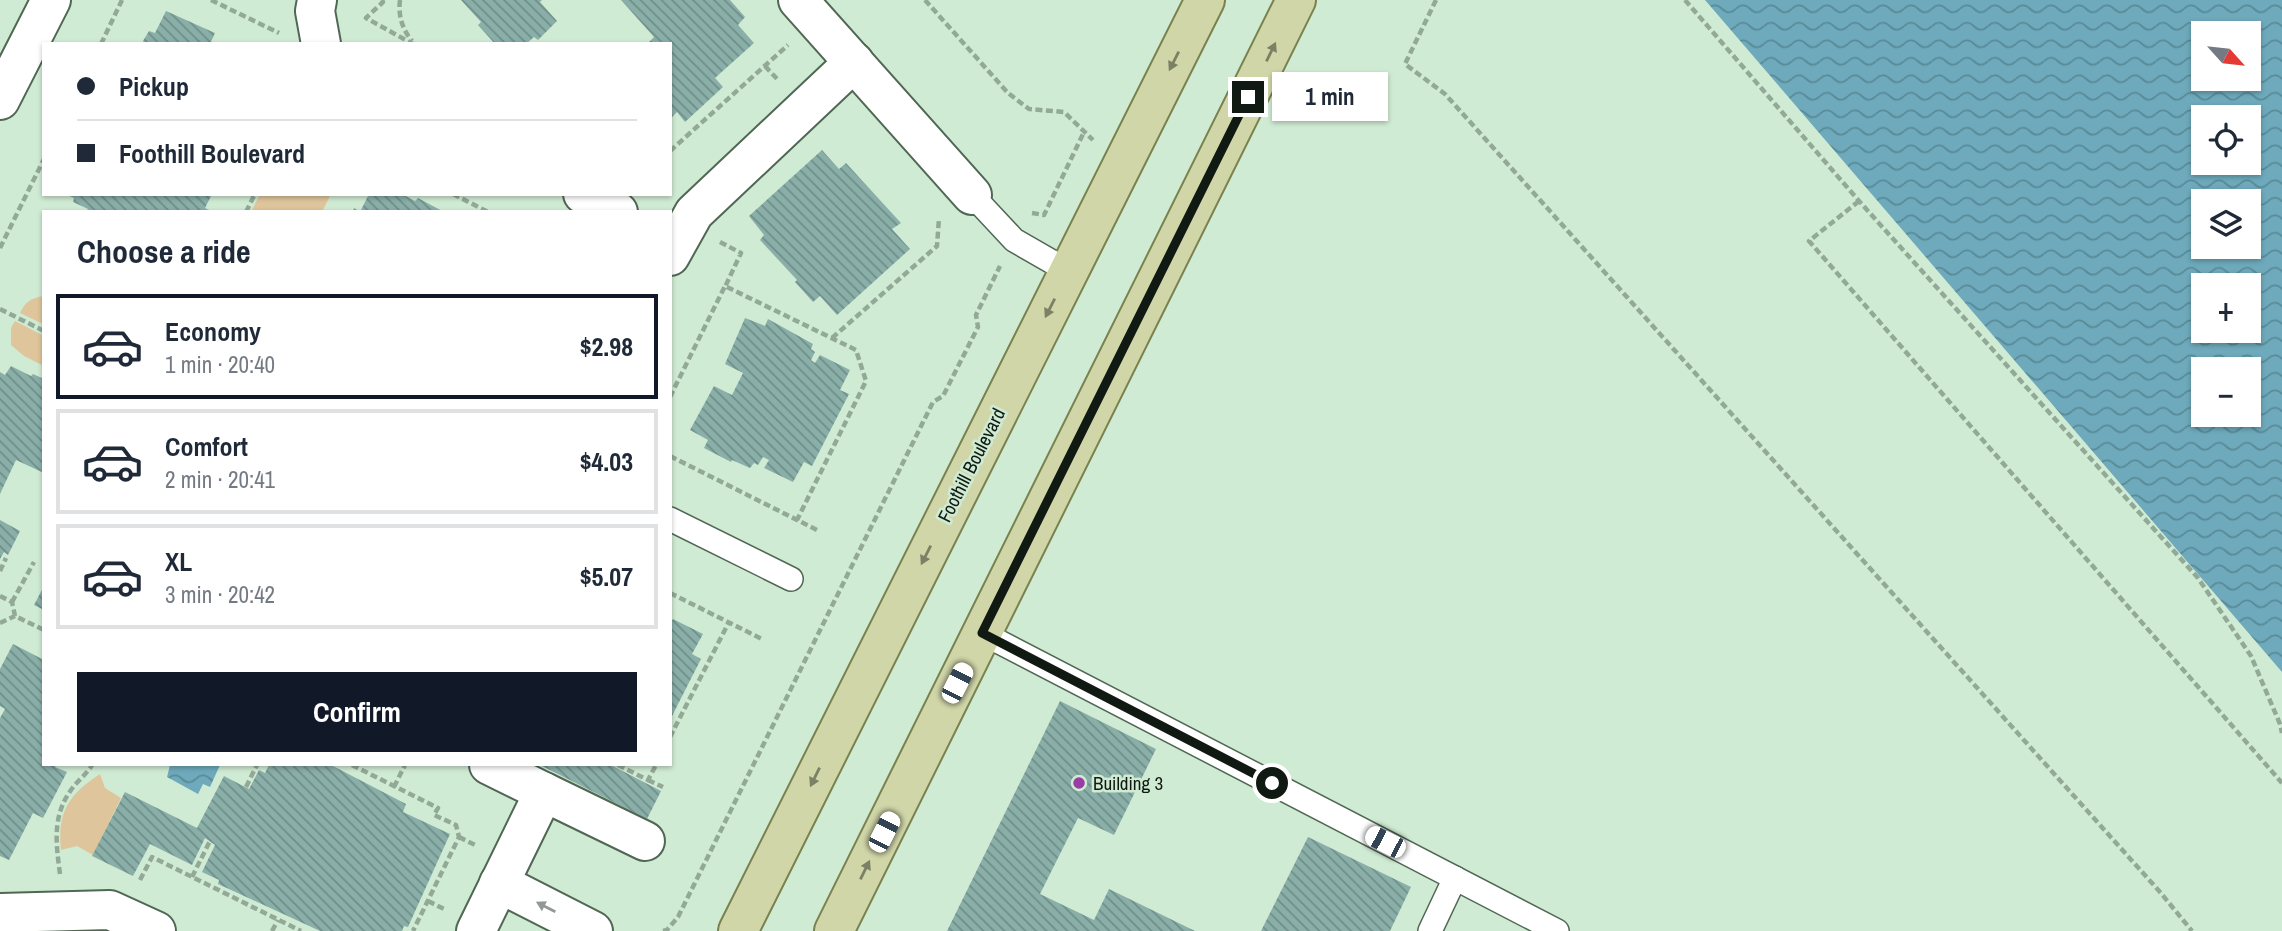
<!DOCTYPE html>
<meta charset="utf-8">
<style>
body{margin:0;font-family:"Archivo Narrow",sans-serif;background:#f6f6f7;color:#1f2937;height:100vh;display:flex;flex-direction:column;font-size:26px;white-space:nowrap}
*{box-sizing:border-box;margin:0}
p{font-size:23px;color:#747a83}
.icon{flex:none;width:38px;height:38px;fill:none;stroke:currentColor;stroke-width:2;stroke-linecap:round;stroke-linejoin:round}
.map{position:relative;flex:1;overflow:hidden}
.drawer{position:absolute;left:42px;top:210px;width:630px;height:556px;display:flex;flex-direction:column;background:#fff;border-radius:0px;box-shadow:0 2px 5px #0004}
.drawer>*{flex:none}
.top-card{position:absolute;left:42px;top:42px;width:630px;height:154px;border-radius:0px;box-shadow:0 2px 5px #0004;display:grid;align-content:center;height:154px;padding:0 35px;background:#fff}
.needle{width:46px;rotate:117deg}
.controls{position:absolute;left:2191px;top:21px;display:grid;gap:14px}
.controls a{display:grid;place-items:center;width:70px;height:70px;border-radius:0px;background:#fff;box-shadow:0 2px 5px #0004;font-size:35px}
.end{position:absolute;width:32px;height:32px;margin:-16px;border:9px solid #101a12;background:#fff;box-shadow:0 0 0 4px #fff}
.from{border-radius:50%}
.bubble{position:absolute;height:49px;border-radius:0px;background:#fff;box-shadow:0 2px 5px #0004;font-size:23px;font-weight:800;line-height:49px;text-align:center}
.car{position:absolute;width:21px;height:42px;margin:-21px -10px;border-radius:9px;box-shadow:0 0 5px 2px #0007;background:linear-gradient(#fff 24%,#345 0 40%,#fff 0 76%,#345 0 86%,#fff 0)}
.top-card b{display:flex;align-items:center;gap:24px;height:66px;font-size:26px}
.top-card b+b{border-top:2px solid #e0e1e3}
.top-card i{width:18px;height:18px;background:#1f2937}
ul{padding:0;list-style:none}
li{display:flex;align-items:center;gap:21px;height:105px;margin:0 14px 10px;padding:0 21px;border:4px solid #e0e1e3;border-radius:0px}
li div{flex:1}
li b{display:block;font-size:26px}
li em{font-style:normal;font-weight:800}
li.on{border-color:#111827}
li>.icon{width:63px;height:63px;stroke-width:1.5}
h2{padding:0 35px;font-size:32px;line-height:84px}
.button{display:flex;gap:14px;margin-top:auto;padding:14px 35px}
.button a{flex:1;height:80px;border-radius:0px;background:#111827;color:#fff;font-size:28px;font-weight:800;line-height:80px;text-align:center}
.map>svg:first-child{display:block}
</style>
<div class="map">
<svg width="2282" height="931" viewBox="0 0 2282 931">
<defs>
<pattern id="water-waves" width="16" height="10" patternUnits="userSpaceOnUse" patternTransform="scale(1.75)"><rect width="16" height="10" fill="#6eaabc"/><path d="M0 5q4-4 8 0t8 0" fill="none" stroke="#598a97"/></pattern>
<pattern id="building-back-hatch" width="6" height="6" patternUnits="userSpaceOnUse" patternTransform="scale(1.75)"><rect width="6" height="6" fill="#8aafa9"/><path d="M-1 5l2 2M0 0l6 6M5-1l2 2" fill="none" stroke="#6f8e88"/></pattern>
</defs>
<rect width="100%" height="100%" fill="#d0ebd4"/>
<!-- grass -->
<g fill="#dfc59b">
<path d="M260,194H331L322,212H251Z"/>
<path d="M44,296L43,324L20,313C25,302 31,298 44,296Z"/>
<path d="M15,321L44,336V366L24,356L11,345V328Z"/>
<path d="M100,774L105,788L121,798L93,855L77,846L61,850C57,812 69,794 100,774Z"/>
</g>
<!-- water -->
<g fill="url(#water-waves)" fill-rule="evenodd">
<path d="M1705,0H2282V672ZM2203,33H2249V79H2203ZM2203,117H2249V163H2203ZM2203,201H2249V247H2203ZM2203,285H2249V331H2203ZM2203,369H2249V415H2203Z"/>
<path d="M170,765H220L210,787L203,784L198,794L167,777Z"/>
</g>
<!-- building -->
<g fill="url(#building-back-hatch)">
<path d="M461,0H542L540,2L557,21L538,40L534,37L526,44H495L478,25L481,22Z"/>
<path d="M621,0H730L745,17L738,25L754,43L715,78L723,87L685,122L677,112L670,119V44H647L654,37Z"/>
<path d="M166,11L215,33L210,44H145L143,41L149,31L155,33Z"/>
<path d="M822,150L839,169L846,163L901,223L892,229L910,249L837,315L820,296L813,302L795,282L797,280L760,240L764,235L749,216Z"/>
<path d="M71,194H212L205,208L213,212H86L88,209L73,202L74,198L70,196Z"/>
<path d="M369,194H402L415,201L418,198L444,212H353L354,208L360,212Z"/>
<path d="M745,318L765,326L768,319L813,344L811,349L815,352L811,360L815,363L820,355L850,370L840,390L849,394L812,466L804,462L793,482L764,468L769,460L763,457L758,465L754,463L750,468L732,460L731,462L704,448L708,440L690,430L714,386L732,395L743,373L725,364Z"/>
<path d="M11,366L31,376L33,374L44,379V473L16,460L0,494V372L5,375Z"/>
<path d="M0,520L20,531L8,555L4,552L0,559Z"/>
<path d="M44,586V610L34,605Z"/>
<path d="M673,619L703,634L692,654L701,659L670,720V624Z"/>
<path d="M13,644L44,660V765H56L55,767L67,772L43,818L33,813L9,860L0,856V718L5,709L0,706V669Z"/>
<path d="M1060,701L1156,749L1114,835L1078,818L1040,894L1094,920L1109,889L1195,931H947Z"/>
<path d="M269,765H331L406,804L403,812L450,834L408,927L404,926L402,931H320L218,884L219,880L202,872L215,845L205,838L192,865L150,844L133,876L92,856L125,792L197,828L224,776L249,789L259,770L265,773Z"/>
<path d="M540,765H611L661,791L647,819Z"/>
<path d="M1308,837L1411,887L1390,931H1261Z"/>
</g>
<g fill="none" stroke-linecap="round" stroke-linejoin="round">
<!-- service casing -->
<g stroke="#4f6753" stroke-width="26">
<g id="service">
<path d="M972,195L1014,240L1068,271"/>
<path d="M670,519L791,579"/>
<path d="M982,633L1557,931"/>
<path d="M1430,931L1455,878"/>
</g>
</g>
<!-- minor casing -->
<g stroke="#4f6753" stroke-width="42">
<g id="minor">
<path d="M317,0L315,11L321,44"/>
<path d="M798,0L972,195"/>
<path d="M0,100L51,0"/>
<path d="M583,194L618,212"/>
<path d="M670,256L694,213L854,62"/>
<path d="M544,792L645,841"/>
<path d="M499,883L593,931"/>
<path d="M0,913L110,910L156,931"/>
<path d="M476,931L544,792L489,765"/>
</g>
</g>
<!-- primary casing -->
<g stroke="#79824e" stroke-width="42">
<g id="primary">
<path d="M738,931L1205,0"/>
<path d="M834,931L1296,0"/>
</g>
</g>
<!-- path -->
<g stroke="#93a997" stroke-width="4.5" stroke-dasharray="7 3.5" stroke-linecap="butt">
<path d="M211,0L279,33"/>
<path d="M382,0L383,2L366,18L413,44"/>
<path d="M400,0C398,15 402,29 412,41"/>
<path d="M925,0L1008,93L1029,109L1064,112L1093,140"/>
<path d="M1436,0L1405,64L1445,94L2160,892L2192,931"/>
<path d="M1685,0L1859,201L2198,578L2251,656L2280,724L2282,733"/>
<path d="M101,44L122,0"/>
<path d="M765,66L779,81"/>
<path d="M670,151L788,45"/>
<path d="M453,194L488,212"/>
<path d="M1859,201L1809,241L2282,783"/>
<path d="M246,212L255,194"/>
<path d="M1032,213L1044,215L1084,132"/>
<path d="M720,242L741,253L725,287"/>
<path d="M0,248L44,159"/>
<path d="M0,309L44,331"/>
<path d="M832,338L937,246L939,218"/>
<path d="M670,397L725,286L856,350L866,381L797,520"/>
<path d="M670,456L817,530"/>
<path d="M0,571L6,558"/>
<path d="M670,593L762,639"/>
<path d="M0,596L12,602L15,616L44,630"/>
<path d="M12,602L34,562"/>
<path d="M0,623L15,616"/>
<path d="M670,737L729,622"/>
<path d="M352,765L438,808L434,815L456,825L459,837L413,931"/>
<path d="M618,765L648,780L656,765"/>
<path d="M648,780L663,787"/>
<path d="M246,787L257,765"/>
<path d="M394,787L405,765"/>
<path d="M459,837L475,845"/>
<path d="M60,874C56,844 52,816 71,790C77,781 87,774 92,765"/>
<path d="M192,877L210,841"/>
<path d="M140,880L152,857L301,931"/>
<path d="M428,901L446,910"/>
<path d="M272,931L278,920"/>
<path d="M663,931L667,930L678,917L933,402L943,396L978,327L976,315L1000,266"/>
</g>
<!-- service -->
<use href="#service" stroke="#fff" stroke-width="23"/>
<!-- minor -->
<use href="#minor" stroke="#fff" stroke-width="38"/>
<!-- primary -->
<use href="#primary" stroke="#d0d6a8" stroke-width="38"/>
</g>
<!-- one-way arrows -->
<defs><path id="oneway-solid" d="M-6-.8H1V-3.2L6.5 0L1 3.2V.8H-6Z" transform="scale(1.75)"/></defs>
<g fill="#7a8164">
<use href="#oneway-solid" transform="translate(1271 52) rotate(-64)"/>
<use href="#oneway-solid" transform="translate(1174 61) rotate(117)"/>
<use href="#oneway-solid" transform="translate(1050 308) rotate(117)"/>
<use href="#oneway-solid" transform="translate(926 555) rotate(117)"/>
<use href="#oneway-solid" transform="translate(815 777) rotate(116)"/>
<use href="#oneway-solid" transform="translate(865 870) rotate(-64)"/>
</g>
<use fill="#939894" href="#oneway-solid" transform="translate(546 907) rotate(-153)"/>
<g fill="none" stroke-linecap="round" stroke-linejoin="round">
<!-- route -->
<path stroke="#101a12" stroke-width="9" d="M1248,97L982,633L1272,783"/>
</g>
<!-- markers -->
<circle fill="#9a3ca5" stroke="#d0ebd4" stroke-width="2.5" cx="1079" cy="783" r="7"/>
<g text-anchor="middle" stroke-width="5" stroke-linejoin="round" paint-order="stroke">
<!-- street labels -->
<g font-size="19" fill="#101a12" stroke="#d0ebd4">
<text transform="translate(971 465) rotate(-63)" y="7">Foothill Boulevard</text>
</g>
<!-- poi labels -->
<g font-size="19" fill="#101a12" stroke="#d0ebd4" text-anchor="start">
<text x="1093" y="790">Building 3</text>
</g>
</g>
</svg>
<div class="controls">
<a><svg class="needle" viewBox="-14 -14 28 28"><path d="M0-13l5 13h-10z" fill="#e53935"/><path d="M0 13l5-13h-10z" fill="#747a83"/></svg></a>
<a><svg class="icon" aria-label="locate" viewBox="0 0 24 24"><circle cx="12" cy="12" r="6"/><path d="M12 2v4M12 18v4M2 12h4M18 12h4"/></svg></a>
<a><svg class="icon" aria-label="layers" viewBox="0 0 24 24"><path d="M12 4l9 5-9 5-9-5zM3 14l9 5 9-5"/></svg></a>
<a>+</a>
<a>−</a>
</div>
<i class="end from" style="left:1272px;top:783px"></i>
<i class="end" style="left:1248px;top:97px"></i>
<div class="bubble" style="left:1272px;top:72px;width:116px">1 min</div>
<i class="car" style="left:957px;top:683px;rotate:27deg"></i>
<i class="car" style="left:884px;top:832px;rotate:27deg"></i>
<i class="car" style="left:1385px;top:842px;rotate:297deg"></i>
<div class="top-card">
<b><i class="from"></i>Pickup</b>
<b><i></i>Foothill Boulevard</b>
</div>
<section class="drawer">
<h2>Choose a ride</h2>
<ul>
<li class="on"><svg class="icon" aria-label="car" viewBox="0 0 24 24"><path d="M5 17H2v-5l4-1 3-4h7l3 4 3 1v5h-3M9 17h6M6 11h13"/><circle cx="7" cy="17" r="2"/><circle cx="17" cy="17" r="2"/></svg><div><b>Economy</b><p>1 min · 20:40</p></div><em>$2.98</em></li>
<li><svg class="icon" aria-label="car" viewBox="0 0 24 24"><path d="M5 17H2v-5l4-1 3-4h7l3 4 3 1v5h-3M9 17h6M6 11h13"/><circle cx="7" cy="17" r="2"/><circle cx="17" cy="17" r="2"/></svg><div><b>Comfort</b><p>2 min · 20:41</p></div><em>$4.03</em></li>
<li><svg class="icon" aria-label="car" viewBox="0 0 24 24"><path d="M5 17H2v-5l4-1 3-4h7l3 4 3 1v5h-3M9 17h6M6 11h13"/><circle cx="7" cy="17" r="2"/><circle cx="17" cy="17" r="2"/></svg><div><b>XL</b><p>3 min · 20:42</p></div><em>$5.07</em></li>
</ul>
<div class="button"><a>Confirm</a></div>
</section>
</div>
